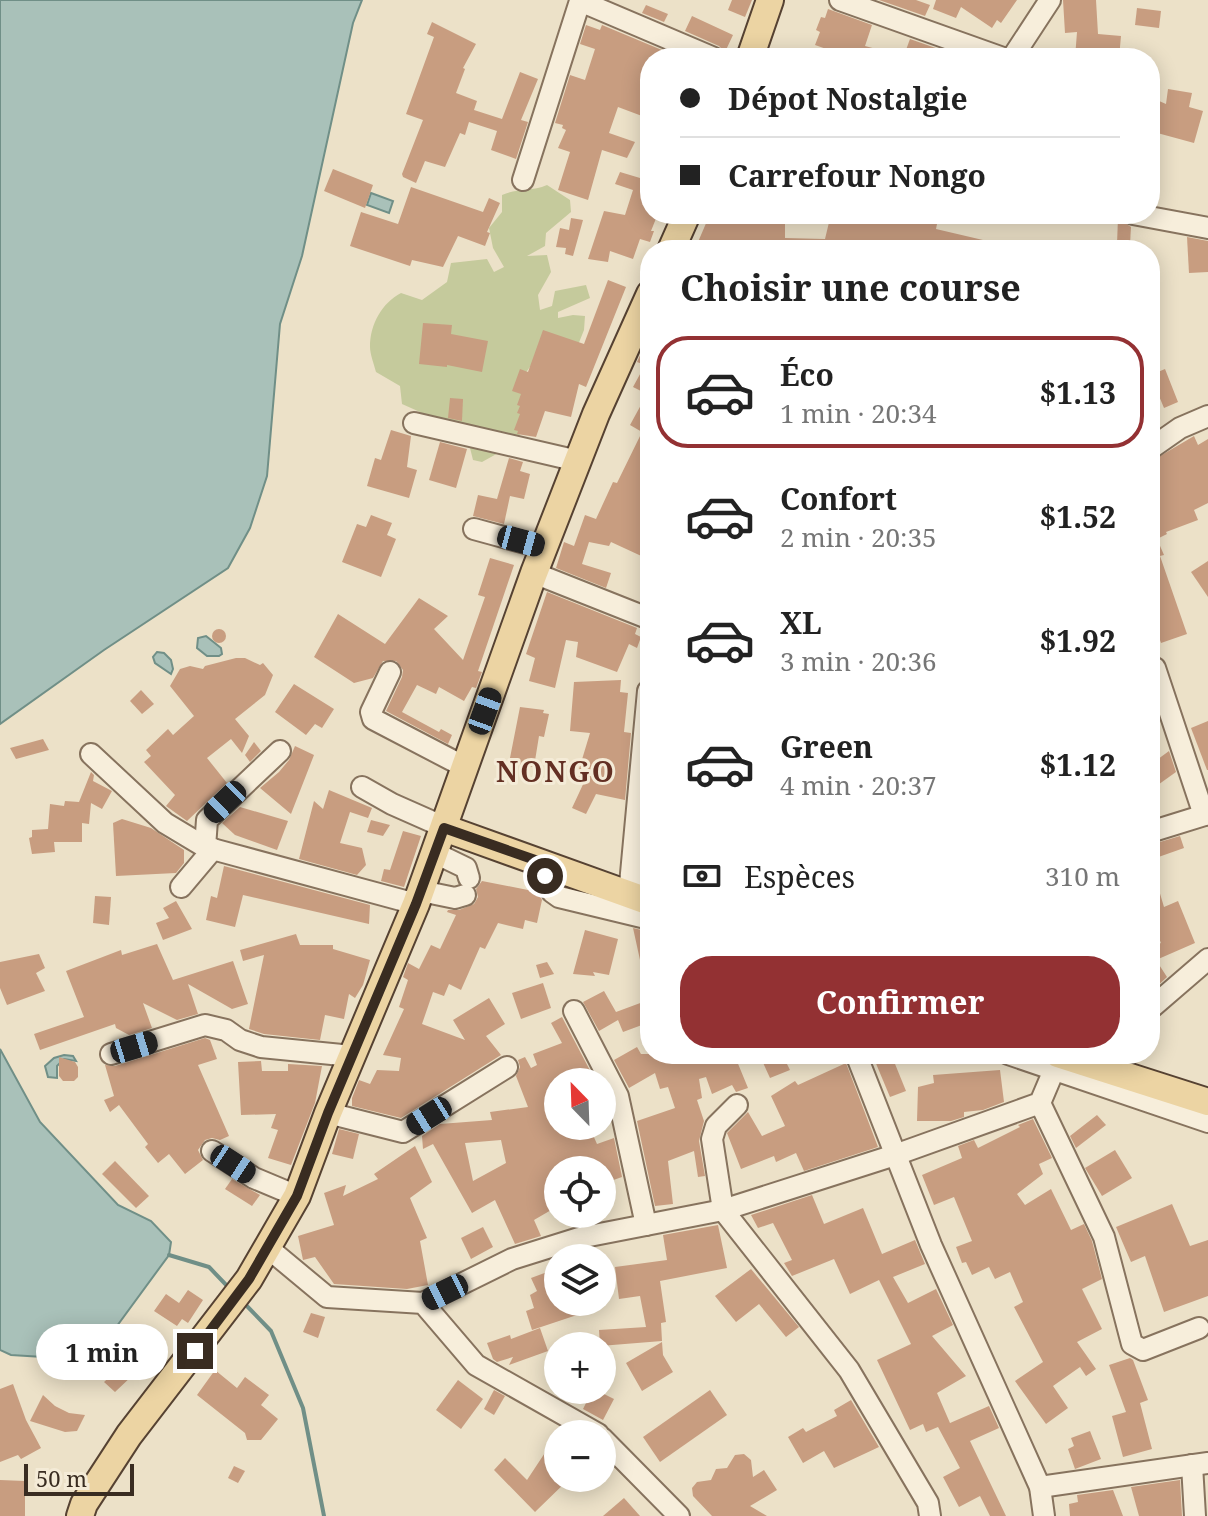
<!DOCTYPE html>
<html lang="fr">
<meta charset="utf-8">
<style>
body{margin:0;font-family:"Noto Serif",serif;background:#f2f2f2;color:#222;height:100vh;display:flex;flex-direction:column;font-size:30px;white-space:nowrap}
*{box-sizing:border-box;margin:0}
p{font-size:26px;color:#767676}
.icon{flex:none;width:44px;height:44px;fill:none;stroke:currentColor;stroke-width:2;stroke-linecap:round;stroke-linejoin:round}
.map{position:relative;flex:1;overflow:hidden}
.sheet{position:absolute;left:640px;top:240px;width:520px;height:824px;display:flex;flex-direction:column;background:#fff;border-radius:32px;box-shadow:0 4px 20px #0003}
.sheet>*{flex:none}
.top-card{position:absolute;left:640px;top:48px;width:520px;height:176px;border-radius:32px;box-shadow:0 4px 20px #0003;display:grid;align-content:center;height:176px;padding:0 40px;background:#fff}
.needle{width:52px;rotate:337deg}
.fabs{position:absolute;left:544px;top:1068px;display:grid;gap:16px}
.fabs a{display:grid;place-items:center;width:72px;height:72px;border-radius:50%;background:#fff;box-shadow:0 4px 20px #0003;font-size:40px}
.scale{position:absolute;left:24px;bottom:20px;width:110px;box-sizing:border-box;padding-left:8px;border:4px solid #392c21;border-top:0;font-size:22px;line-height:28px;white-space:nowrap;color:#392c21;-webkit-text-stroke:6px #f4ebd7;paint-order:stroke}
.end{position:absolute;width:36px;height:36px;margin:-18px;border:10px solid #392c21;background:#fff;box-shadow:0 0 0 4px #fff}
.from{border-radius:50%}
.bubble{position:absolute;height:56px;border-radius:28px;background:#fff;box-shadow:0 4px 20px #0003;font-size:26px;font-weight:700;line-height:56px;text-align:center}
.car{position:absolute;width:24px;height:48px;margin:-24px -12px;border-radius:10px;box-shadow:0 0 6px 2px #0007;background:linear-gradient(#222 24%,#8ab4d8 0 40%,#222 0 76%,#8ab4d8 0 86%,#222 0)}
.top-card b{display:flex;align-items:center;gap:28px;height:76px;font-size:30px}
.top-card b+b{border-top:2px solid #e0e0e0}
.top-card i{width:20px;height:20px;background:#222}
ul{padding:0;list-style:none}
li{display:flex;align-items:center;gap:24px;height:112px;margin:0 16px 12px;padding:0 24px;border:4px solid transparent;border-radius:32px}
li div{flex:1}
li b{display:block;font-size:30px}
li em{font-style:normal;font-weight:700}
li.active{border-color:#933133}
li>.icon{width:72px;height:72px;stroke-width:1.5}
h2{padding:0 40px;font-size:36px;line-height:96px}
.pay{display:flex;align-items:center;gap:20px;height:88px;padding:0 40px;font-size:30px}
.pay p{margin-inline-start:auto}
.cta{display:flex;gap:16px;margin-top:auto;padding:16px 40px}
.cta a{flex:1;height:92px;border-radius:32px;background:#933133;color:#fff;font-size:32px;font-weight:700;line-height:92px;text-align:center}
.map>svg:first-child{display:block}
</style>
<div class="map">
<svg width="1208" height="1516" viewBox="0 0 1208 1516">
<rect width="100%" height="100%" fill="#ece1c8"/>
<!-- green -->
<path fill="#c5ca9c" d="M547,185L570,200L571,212L546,233L545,246L527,256L547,255L551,272L538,295L540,310L552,306L555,291L586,285L590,298L558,312V318L573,315L585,316L584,330L574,355L542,350L522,378L521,433L511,446L482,462L473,460L468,440L428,424L420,412L402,404L400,386L376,372C374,364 370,354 370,347C370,324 382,303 401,293L422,300L447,282L451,263L487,259L494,272L504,267L493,248L489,228L502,212V195C517,188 531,192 547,185Z"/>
<!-- water -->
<g fill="#a9c1b9" stroke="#708f87" stroke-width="2">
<path d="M0,0H362L353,23L302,256L280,324L267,476L250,528L228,568L104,650L0,724Z"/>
<path d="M371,193L393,201L389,213L367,205Z"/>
<path d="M206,636L221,648L222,654L219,656H207L197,648L198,638Z"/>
<path d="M157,652L164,653L171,660L173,669L171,674L155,663L153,657Z"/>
<path d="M0,1049L40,1122L118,1205L151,1221L171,1242L169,1255L92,1360L11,1355L0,1350Z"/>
<path d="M64,1055L73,1056L76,1061L64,1059L57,1066V1078L48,1077L45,1066L54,1058Z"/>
</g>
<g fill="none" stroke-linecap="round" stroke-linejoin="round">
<!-- stream -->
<g stroke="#708f87" stroke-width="4">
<path d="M169,1255L209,1267L231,1290"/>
<path d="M243,1302L271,1331L303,1408L324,1516"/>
</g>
</g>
<!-- building -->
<g fill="#c89d80" fill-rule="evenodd">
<path d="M732,0H752L745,17L728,10Z"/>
<path d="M879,0H916L930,5L925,16Z"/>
<path d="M936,0H1017L1001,23L997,20L992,28L961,7L956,18L933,9Z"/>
<path d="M1063,0H1096L1098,34L1121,36L1119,58H1075L1077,32L1065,33Z"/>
<path d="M646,5L668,14L664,22L642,13Z"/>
<path d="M1137,8L1161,11L1159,28L1135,25Z"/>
<path d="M828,9L872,25L865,46L895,54L894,58H852L815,45L820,32L816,30L821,17L825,18Z"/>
<path d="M692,16L733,35L725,52L719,46L685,31Z"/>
<path d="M432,22L476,44L463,68L465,69L456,93L477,101L474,110L502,119L520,72L538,79L521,120L528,122L516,159L491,150L497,131L469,122L465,135L460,133L445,167L425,161L416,183L403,177L402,174L423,120L406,114L434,37L427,34Z"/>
<path d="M586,25L600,30L602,25L681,58H650V119L618,107L609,133L635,142L627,158L602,150L588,200L558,190L570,152L558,148L566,130L562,128L563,125L555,123L570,75L585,80L595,49L580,44Z"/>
<path d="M910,39L964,58H903Z"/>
<path d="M1168,89L1192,93L1189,107L1203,111L1194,143L1150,131V97L1166,104Z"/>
<path d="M333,169L373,185L365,208L324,191Z"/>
<path d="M620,172L650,181V214L657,216L651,231H654L650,242L640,239L633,259L610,251L608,262L588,259L604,211L625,215L633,190L615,184Z"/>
<path d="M411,187L483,212L489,198L500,203L487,232L490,233L485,246L458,236L443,267L412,260L410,266L350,246L361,212L398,224Z"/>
<path d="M710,214H743L740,220L773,219V223H785V238L825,239L831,214H939L936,229L1000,244V250H718L698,242Z"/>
<path d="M571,218L583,220L573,256L565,254L566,248L556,247L560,228L569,230Z"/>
<path d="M1118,218L1131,227L1130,244H1117Z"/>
<path d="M1187,237L1208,241V272L1189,273Z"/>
<path d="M608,280L626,287L586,387L579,384L571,417L545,411L536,437L517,434L518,431L514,430L520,414L517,413L520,406L517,405L521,394L512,391L520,369L528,372L543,330L584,344Z"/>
<path d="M423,323L452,325L451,334L488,341L482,372L447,365V367L419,364Z"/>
<path d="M650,333V560L611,542L609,546L589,542L582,564L611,573L606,588L556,568L564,542L574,546L585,515L596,519L613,482L617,483L642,432L630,425L647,394L633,387L645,365L637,362Z"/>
<path d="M1165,369L1178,402L1164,408L1159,396L1154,398L1150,383L1156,381L1153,374Z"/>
<path d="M450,398L463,399L462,421L448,418Z"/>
<path d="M391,430L411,436L407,467L417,470L409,498L367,486L375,458L381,460Z"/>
<path d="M1194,436L1198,445L1208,439V503L1194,510L1198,520L1166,532L1167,534L1157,539L1164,555L1160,556L1187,634L1161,643L1150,611V607L1155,605L1150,593V462Z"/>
<path d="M440,442L467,449L456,488L429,480Z"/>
<path d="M509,458L523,462L520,471L530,474L524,499L510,496L504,524L473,516L478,495L497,499Z"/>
<path d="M371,515L392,523L387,535L396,539L381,577L342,562L357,524L366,527Z"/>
<path d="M490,558L514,565L478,671L482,672L476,688L472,687L464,701L439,687L436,694L417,685L402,712L439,732L441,729L452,735L448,744L386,711L402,677L403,670L396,661H383L373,678L354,683L314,657L338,614L385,644L419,598L448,616L434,629L463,660L485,597L478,595Z"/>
<path d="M1208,561V597L1191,572Z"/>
<path d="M547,592L637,628L635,634L641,637L637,648L629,644L617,672L576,657L578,642L566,640L555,688L529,681L535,658L526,654Z"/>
<circle cx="219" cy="636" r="7"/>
<path d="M236,658H245L260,665L263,663L273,675L265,695L235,719L249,736L242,753L231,739L207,758L227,783L187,821L166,806L175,795L144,762L151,756L146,750L168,729L173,735L194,716L170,686L180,669L190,666L203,669L205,666Z"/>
<path d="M621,680L620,692L628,693L624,732L631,733L625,800L596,794L586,814L572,808L586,778L577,776L590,733L570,731L574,682Z"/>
<path d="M294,684L334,709L322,728L315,724L306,735L275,712Z"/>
<path d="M141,690L154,704L142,714L130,701Z"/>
<path d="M520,707L544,710L543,713L549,714L544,737L539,736L534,767L509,763Z"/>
<path d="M1208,721V770H1207L1191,728Z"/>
<path d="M43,739L49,750L16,759L10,748Z"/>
<path d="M254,742L261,751L250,762L245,755Z"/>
<path d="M295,746L314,755L291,814L260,788L279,772L289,760Z"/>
<path d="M1169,751L1176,772L1155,787L1150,779V765Z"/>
<path d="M91,772L94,775L93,781L112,791L102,809L91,803L89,824L82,823V842H54L55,852L32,854L29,838L32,837V830L48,829L50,804L64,806L65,801L79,802Z"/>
<path d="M329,790L372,808L368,818L350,812L340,843L362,848L366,865L357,875L299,859L314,801L323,809Z"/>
<path d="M240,807L288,821L277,850L235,835L222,823Z"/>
<path d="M122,819L151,828L184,850V863L176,873L116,876L113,823Z"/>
<path d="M371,820L390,825L383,836L367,832Z"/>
<path d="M403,831L421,836L404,887L381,881L384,869L390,870Z"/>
<path d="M1180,836L1184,848L1150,860V845Z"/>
<path d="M224,866L370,905L369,924L243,895L235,927L206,920L211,896L217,898Z"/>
<path d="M1153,870L1164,907L1178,901L1195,943L1156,960L1167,977L1154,989L1150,982V948L1161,943L1150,917V871Z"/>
<path d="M482,881L538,892L542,900L537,923L525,920L523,929L498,923L485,949L480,947L461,990L449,984L444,996L433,992L422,1024L465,1040L453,1020L489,998L505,1024L486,1036L501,1055L401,1118L352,1106V1098L359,1080L370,1084L377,1070L399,1071L401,1058L383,1055L404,1009L399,1007L408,980L403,977L408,963L419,969L431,945L440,949L456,915L447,912L448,910H459L474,904L478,897L476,889Z"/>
<path d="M95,896L111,897L109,925L93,923Z"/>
<path d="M176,901L192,929L163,940L156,923L169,918L163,908Z"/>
<path d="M633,928L650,932V958L640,960Z"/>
<path d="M585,930L618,939L609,975L593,972L595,976L573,974Z"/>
<path d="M296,934L300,945H333V949L370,960L363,985L355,998L349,994L344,1019L325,1015L320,1040L264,1034L249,1029L264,955L243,961L240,950Z"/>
<path d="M157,944L173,980L233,961L248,1004L232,1009L188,984L198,1014L177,1020L143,1003L152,1028L129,1035L116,1028L115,1024L40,1050L34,1034L84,1017L66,971L121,950L122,955Z"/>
<path d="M39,954L45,968L36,973L45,991L7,1005L0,988V962Z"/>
<path d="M547,962L554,974L540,978L536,965Z"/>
<path d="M543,983L551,1008L521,1019L512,993Z"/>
<path d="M604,991L616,1012L643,1002L650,1022L623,1032L618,1020L599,1031L583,1002Z"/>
<path d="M562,1017L596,1082H558V1126H589L597,1144L614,1138L622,1177L602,1184V1170H558V1206L534,1220L541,1236L515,1244L495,1200L472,1213L433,1144L423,1149L422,1136L440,1124L492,1120L490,1112L528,1107L516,1076L520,1067L518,1060L525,1057L531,1068L537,1065L533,1054L562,1043L551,1023ZM501,1140L506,1163L473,1181L465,1143Z"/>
<path d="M205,1038L210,1040L217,1059L198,1065L229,1136L220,1140L212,1138L205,1140L198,1150L203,1160L185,1174L169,1154L158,1163L145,1147L148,1144L119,1105L110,1112L104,1100L114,1096L105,1065L115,1066Z"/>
<path d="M637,1047L641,1054H734L748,1088L736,1092L732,1085L712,1094L706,1077L699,1079L702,1098L697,1100L704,1121L699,1141L705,1176L698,1177L694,1151L668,1161L673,1204L655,1206L637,1121L675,1108L668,1087L660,1089L655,1073L629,1088L614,1060Z"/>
<path d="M759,1054H782L790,1070L770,1078Z"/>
<path d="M872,1054H891L906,1091L890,1097Z"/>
<path d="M59,1057L75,1062L78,1067V1077L74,1081H63L59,1076Z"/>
<path d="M261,1061L262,1071H288V1064L322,1066L315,1103L291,1165L268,1158L278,1130L271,1128L276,1114L241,1115L238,1062Z"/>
<path d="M846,1063L878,1147L804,1171L796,1153L776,1162L774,1156L741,1169L727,1133L748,1112L762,1136L785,1126L771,1096L795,1081L798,1085Z"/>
<path d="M1000,1070L1004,1102L983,1110L964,1112V1117L951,1121H917L918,1087L934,1083L933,1075Z"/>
<path d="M1097,1115L1106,1125L1076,1148L1070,1136Z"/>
<path d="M1033,1119L1052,1158L1039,1164L1043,1174L1017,1194L1025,1205L1051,1189L1071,1230L1084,1224L1092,1241L1102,1279L1082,1289L1102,1329L1077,1342L1096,1369L1086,1376L1080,1367L1053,1386L1068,1408L1046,1424L1015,1381L1043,1362L1014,1307L1023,1302L1010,1272L995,1279L989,1267L972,1275L966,1262L962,1263L956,1247L972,1241L954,1197L934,1205L922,1175L962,1158L958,1146L974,1140L978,1148L1020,1127L1018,1125Z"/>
<path d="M339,1129L359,1134L353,1159L332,1154Z"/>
<path d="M415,1146L432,1182L410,1198L427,1238L420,1241L428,1285L407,1289L334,1284L315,1257L303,1260L298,1236L334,1225L324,1193L346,1185L343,1196L378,1179L374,1174Z"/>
<path d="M1115,1150L1132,1178L1102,1196L1085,1168Z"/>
<path d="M115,1161L149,1196L136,1208L102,1174Z"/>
<path d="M232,1179L260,1195L252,1206L225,1189Z"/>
<path d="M812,1195L824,1224L863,1208L882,1254L915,1240L925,1264L893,1277L908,1303L936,1289L953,1325L932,1336L966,1376L937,1393L950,1423L989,1406L999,1428L970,1441L1006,1516H990L980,1496L959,1507L943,1477L960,1468L938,1427L926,1432L923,1424L910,1430L877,1360L911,1344L879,1280L850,1294L834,1259L792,1276L784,1263L792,1260L773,1223L758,1228L751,1215Z"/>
<path d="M1172,1204L1190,1246L1208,1240V1296L1164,1312L1145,1256L1131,1262L1116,1227Z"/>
<path d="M718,1225L727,1268L660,1281L666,1322L661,1323L662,1341L600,1346L599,1330L646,1327L640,1296L619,1299L615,1267L667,1260L663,1235Z"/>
<path d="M483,1227L493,1247L471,1259L461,1238Z"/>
<path d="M558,1268V1302H579L583,1313L532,1330L526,1311L534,1308L530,1295L537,1291L531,1278Z"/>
<path d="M751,1269L799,1327L786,1337L759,1304L736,1322L715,1296Z"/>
<path d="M188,1290L203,1300L188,1323L182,1319L177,1326L154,1311L166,1294L179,1303Z"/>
<path d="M311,1313L325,1317L318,1338L303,1332Z"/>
<path d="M540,1328L548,1351L509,1365L513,1357L497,1362L493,1359L487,1343L510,1335L511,1339Z"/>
<path d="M131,1331L145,1339L139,1349L150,1339L152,1341L133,1375L115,1392L104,1382L130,1358L118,1351Z"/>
<path d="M662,1342L663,1355L673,1372L642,1391L626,1363Z"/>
<path d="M1130,1358L1133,1360L1148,1400L1140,1403L1152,1449L1123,1457L1112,1416L1126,1412L1109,1365Z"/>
<path d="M558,1360V1396L545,1366Z"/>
<path d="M215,1370L237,1388L245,1377L269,1395L261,1405L278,1419L261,1440H247L245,1433L197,1395Z"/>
<path d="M458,1380L483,1399L461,1429L436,1410Z"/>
<path d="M13,1384L26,1420L41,1448L21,1459L18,1455L0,1462V1389Z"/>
<path d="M494,1390L505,1396L494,1415L484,1409Z"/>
<path d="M710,1390L727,1415L660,1462L643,1437Z"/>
<path d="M598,1391L614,1399L603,1420L583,1409L588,1399L592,1401Z"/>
<path d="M43,1395L55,1406L69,1413L85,1415L77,1431L65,1432L30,1421Z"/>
<path d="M851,1400L879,1447L834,1468L824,1451L803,1463L788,1437L803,1428L806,1432L837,1416L834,1410Z"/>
<path d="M1090,1431L1101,1459L1075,1469L1068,1449L1074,1446L1071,1438Z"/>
<path d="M558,1433V1478H570L535,1512L494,1470L505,1458L527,1480Z"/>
<path d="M744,1454L751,1460L753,1477L764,1470L777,1490L750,1506L767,1516H712L693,1496L692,1488L697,1482L711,1480L716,1469L727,1468L735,1455Z"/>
<path d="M234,1466L245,1471L238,1483L228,1478Z"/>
<path d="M0,1480L25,1481V1516H0Z"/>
<path d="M1180,1480L1182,1516H1139L1131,1487Z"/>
<path d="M1113,1490L1123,1516H1070L1069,1504L1078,1502L1077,1495Z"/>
<path d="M624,1498L640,1516H603Z"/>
</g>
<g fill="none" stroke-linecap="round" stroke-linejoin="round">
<!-- minor casing -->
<g stroke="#87735e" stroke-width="24">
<g id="minor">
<path d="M840,0L1003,58"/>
<path d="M1012,58L1050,0"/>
<path d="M523,180L580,1L714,58"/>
<path d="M1133,214L1208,228"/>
<path d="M414,423L578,461"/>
<path d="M1150,449L1180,428L1208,416"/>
<path d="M474,529L544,548"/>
<path d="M534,573L650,619"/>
<path d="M1155,668L1204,815"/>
<path d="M390,672L371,712L373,719L465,767"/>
<path d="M280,751L207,820L205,847L416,904"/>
<path d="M91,754L165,823L205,847"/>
<path d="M362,787L392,804L444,827"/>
<path d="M1150,832L1208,814"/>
<path d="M435,853L466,868L469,878"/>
<path d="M538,861L552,892L559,897L650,919"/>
<path d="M181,887L213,849"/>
<path d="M421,891L455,898L465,895"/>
<path d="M629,895L648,691"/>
<path d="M1150,1009L1208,959"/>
<path d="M574,1011L618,1096L646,1225"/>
<path d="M111,1054L205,1025L226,1030L240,1040L261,1047L352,1056"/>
<path d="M856,1054L931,1245L1040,1487L1044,1516"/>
<path d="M1008,1054L1208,1122"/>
<path d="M1040,1103L1104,1237L1132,1344L1143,1350L1199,1328"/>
<path d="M737,1105L716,1126L712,1139L723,1210L849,1370L928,1503L930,1516"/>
<path d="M328,1113L403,1132L507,1067"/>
<path d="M212,1151L254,1178L297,1196"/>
<path d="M268,1248L327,1297L423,1303L476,1365L598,1434"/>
<path d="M423,1303L512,1259L579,1238L723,1210L895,1155L1040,1103L1054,1070"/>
<path d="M602,1438L679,1516"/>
<path d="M1192,1465L1195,1516"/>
<path d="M1040,1487L1208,1463"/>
</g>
</g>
<!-- major casing -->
<g stroke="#564232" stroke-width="30">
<g id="major">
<path d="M750,58L770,0"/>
<path d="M671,250L687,214"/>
<path d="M444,828L650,902"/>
<path d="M1058,1054L1208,1102"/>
<path d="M80,1516L84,1504L129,1435L249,1279L297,1196L328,1113L416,904L534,573L596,414L650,294"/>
</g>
</g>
<!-- minor -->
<use href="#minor" stroke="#f7eedb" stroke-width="20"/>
<!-- major -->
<use href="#major" stroke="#ecd4a3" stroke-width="26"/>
</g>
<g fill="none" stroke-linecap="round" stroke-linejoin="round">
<!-- route -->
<path stroke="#392c21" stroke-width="10" d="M195,1351L249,1279L297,1196L328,1113L416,904L444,828L538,861L545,876"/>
</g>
<g text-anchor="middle" stroke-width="6" stroke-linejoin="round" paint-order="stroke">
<!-- district labels -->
<g font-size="28" font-weight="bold" letter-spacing="2" fill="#632f23" stroke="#f4ebd7">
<text x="556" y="782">NONGO</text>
</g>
</g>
</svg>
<div class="fabs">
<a><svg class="needle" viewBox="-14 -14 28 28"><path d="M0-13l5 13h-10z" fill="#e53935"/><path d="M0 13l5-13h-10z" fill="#767676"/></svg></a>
<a><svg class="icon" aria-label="locate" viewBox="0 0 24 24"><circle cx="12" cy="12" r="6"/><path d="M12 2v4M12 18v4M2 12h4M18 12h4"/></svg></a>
<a><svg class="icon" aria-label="layers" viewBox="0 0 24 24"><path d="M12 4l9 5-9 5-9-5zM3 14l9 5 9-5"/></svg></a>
<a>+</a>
<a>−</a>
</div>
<div class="scale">50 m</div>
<i class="end from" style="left:545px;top:876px"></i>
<i class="end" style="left:195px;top:1351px"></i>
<div class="bubble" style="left:36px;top:1324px;width:132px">1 min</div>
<i class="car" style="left:521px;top:541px;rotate:105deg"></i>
<i class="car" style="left:485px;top:711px;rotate:20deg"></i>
<i class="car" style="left:225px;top:802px;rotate:226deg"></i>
<i class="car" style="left:134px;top:1047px;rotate:73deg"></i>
<i class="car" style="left:429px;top:1116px;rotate:238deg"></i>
<i class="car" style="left:233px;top:1164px;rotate:123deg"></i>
<i class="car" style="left:445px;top:1292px;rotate:244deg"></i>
<div class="top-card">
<b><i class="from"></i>Dépot Nostalgie</b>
<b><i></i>Carrefour Nongo</b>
</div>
<section class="sheet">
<h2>Choisir une course</h2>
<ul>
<li class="active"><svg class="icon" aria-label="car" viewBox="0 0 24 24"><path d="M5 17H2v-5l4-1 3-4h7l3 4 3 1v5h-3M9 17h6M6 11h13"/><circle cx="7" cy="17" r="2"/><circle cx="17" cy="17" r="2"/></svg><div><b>Éco</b><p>1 min · 20:34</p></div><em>$1.13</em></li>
<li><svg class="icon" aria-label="car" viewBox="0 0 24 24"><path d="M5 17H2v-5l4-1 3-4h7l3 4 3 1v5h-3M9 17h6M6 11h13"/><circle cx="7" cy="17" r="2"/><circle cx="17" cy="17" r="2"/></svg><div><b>Confort</b><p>2 min · 20:35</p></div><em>$1.52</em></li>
<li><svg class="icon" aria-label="car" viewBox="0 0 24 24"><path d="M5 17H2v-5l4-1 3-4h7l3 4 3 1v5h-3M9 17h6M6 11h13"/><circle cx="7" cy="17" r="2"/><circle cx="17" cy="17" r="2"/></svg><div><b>XL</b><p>3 min · 20:36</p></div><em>$1.92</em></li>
<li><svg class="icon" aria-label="car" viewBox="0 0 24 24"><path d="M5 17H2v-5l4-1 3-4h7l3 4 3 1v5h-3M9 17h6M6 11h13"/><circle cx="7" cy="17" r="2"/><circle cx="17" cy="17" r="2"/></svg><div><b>Green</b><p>4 min · 20:37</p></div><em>$1.12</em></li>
</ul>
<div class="pay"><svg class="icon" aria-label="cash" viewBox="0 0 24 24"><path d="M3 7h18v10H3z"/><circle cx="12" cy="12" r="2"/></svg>Espèces<p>310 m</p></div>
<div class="cta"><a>Confirmer</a></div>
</section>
</div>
